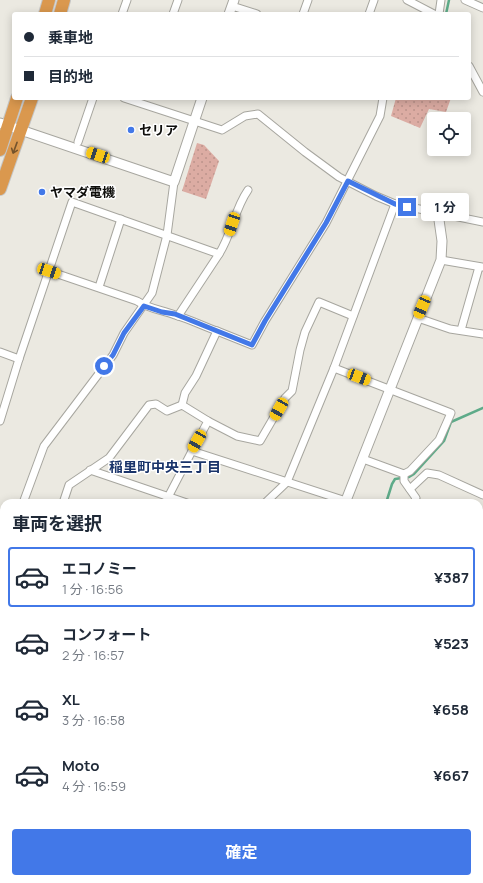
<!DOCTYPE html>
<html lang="ja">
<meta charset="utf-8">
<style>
body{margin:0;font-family:Manrope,"Noto Sans JP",sans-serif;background:#f6f6f7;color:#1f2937;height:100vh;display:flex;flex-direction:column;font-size:15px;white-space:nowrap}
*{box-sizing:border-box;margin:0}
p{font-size:13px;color:#747a83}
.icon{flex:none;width:22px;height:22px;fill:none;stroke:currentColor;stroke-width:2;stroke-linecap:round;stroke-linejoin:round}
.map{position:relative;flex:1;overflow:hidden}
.sheet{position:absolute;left:0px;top:499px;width:483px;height:384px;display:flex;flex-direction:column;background:#fff;border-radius:12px 12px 0 0;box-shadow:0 2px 10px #0003}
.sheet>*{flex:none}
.top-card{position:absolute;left:12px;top:12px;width:459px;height:88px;border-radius:4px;box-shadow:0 2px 10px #0003;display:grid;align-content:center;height:88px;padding:0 12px;background:#fff}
.fabs{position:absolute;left:427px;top:112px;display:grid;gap:8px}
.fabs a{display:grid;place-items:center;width:44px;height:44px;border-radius:4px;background:#fff;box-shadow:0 2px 10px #0003;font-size:20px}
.end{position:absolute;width:18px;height:18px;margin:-9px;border:5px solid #4278e8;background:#fff;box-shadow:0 0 0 2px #fff}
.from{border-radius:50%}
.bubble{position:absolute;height:28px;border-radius:4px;background:#fff;box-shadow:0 2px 10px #0003;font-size:13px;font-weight:700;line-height:28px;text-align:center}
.car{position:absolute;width:12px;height:24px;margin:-12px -6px;border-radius:5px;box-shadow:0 0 3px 1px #0007;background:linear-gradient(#f5c518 24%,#345 0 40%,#f5c518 0 76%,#345 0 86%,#f5c518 0)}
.top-card b{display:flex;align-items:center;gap:14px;height:38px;font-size:15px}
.top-card b+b{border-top:1px solid #e0e1e3}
.top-card i{width:10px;height:10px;background:#1f2937}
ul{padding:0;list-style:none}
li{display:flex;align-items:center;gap:12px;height:60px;margin:0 8px 6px;padding:0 4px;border:2px solid transparent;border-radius:4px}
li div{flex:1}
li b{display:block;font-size:15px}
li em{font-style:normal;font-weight:700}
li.selected{border-color:#4278e8}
li>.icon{width:36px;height:36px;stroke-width:1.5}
h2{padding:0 12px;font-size:18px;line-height:48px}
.primary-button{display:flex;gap:8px;margin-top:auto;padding:8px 12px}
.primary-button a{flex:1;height:46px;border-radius:4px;background:#4278e8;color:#fff;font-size:16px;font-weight:700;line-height:46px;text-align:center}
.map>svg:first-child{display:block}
</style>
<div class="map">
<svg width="483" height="883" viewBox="0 0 483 883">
<defs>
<pattern id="park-dots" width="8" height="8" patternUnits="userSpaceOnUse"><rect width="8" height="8" fill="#dcaca3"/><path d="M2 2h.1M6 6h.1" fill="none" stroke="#bc938b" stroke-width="1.8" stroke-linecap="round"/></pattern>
</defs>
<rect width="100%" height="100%" fill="#ebe9e1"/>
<!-- park -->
<g fill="url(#park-dots)">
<path d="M396,98H451L446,112L429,109L420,128L391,116Z"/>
<path d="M197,143L204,145L219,161L206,199L182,191Z"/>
</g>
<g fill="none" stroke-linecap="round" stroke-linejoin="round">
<!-- stream -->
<g stroke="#5eab89" stroke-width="2.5">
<path d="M446,14L449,0"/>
<path d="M386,503L392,484L395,479L409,477L414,474L444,441L451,422L483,408"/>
<path d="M50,883L51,879"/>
</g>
<!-- minor casing -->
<g stroke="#a7a69f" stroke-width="9">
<g id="minor">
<path d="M407,0L434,14"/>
<path d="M465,0L483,8"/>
<path d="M232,6L257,14"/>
<path d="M122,14L127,0"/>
<path d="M173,14L178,0"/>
<path d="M303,14L308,0"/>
<path d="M369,14L374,0"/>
<path d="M439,14L441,0"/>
<path d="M469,66L483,92"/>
<path d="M124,98L222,130L245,116L258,114L305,152L339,177L376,196L395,204L483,222"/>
<path d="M78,142L93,98"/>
<path d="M441,260L482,267"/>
<path d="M49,271L137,301C149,309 162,310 175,315C189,319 203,326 217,331L196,376L185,393L182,405"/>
<path d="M99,287L121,219"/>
<path d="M178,316L219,254"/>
<path d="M418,318L450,329L483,334"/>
<path d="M461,330L479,267"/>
<path d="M217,331L252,345L265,321L326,223L380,116L383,98"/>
<path d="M0,352L19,359"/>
<path d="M334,368L451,413L439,440L410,471L404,474L363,459"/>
<path d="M0,421L19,359L72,202L219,254C232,234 234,210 248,190"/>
<path d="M192,451L346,501"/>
<path d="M90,470L187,503"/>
<path d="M404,474V481L416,498L414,503"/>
<path d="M410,489L427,473L439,475L483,495"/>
<path d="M23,503L44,446L113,355L124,333L152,293L167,235L174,182"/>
<path d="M63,503L69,485L109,458L149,405L156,404L167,411L182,405L208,421L237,436L260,441L285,398L292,391L300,350L305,332L319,302L353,316"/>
<path d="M165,503L192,451L208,421"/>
<path d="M265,503L287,482L334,368L395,204"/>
<path d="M0,546L4,548"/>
<path d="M479,548L483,550"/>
<path d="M479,635L483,636"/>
<path d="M0,666L4,667"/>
<path d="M479,668L483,650"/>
<path d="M0,736L4,737"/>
<path d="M0,861L4,848"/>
<path d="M42,883L44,879"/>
<path d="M297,883L301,879"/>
</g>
</g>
<!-- tertiary casing -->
<g stroke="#a7a69f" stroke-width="11">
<g id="tertiary">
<path d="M229,14L234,0"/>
<path d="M0,123L174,182L202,98"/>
<path d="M345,503L441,260L442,241L438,213"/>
<path d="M0,560L4,561"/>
<path d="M0,706L4,695"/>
</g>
</g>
<!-- trunk casing -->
<g stroke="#c5c5c4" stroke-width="14">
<g id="trunk">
<path d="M45,14L49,0"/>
<path d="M60,14L64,0"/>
<path d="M0,150L17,98"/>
<path d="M0,189L32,98"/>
</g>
</g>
<!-- minor -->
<use href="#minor" stroke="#fff" stroke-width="7"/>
<!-- tertiary -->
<use href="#tertiary" stroke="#fff" stroke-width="9"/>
<!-- trunk -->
<use href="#trunk" stroke="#da984e" stroke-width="12"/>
</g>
<!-- one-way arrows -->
<defs><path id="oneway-shaft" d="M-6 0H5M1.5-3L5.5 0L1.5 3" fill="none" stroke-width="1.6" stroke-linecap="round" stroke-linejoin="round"/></defs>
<use stroke="#74532c" href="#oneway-shaft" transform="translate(15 148) rotate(110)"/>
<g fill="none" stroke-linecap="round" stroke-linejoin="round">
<!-- route -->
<path stroke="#4278e8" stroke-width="5" d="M104,366L113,355L124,333L144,306L162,312L175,314L252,345L265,321L326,223L348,181L395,204L407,207"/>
</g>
<!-- markers -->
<g fill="#4278e8" stroke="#fff" stroke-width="1.5">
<circle cx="131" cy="130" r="4"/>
<circle cx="42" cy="192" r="4"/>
</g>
<g text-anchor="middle" stroke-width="3" stroke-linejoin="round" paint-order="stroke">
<!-- poi labels -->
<g font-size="13" font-weight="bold" fill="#0e0e0b" stroke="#fff" text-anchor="start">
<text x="139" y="135">セリア</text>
<text x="50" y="197">ヤマダ電機</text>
</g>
<!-- neighbourhood labels -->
<g font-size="14" font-weight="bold" fill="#1a346a" stroke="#fff">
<text x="165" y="472">稲里町中央三丁目</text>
</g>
</g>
</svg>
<div class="fabs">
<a><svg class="icon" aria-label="locate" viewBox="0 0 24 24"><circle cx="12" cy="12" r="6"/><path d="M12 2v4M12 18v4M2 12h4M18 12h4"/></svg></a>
</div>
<i class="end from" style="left:104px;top:366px"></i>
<i class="end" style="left:407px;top:207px"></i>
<div class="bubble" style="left:421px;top:193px;width:48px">1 分</div>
<i class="car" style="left:98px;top:155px;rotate:288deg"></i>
<i class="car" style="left:232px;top:224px;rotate:198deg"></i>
<i class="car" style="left:49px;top:271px;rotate:108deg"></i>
<i class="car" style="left:422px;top:307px;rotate:203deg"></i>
<i class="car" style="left:359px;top:377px;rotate:111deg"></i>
<i class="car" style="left:279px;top:409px;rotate:210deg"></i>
<i class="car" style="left:197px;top:441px;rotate:210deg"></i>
<div class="top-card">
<b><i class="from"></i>乗車地</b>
<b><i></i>目的地</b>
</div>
<section class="sheet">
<h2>車両を選択</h2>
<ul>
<li class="selected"><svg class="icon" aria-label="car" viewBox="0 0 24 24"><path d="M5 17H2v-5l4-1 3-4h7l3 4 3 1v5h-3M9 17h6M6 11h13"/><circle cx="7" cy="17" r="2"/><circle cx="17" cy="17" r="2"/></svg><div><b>エコノミー</b><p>1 分 · 16:56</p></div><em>¥387</em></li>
<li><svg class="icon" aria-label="car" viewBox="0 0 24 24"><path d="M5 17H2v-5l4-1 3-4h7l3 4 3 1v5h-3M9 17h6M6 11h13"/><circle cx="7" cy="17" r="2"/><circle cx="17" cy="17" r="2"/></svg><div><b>コンフォート</b><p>2 分 · 16:57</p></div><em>¥523</em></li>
<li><svg class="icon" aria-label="car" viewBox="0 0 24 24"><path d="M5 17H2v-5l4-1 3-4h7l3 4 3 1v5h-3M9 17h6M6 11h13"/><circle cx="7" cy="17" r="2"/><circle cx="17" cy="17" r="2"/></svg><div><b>XL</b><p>3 分 · 16:58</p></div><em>¥658</em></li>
<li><svg class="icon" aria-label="car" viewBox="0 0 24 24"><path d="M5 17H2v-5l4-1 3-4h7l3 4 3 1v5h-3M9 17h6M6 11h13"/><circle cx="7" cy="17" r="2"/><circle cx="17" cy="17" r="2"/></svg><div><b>Moto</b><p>4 分 · 16:59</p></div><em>¥667</em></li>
</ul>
<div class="primary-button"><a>確定</a></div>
</section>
</div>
